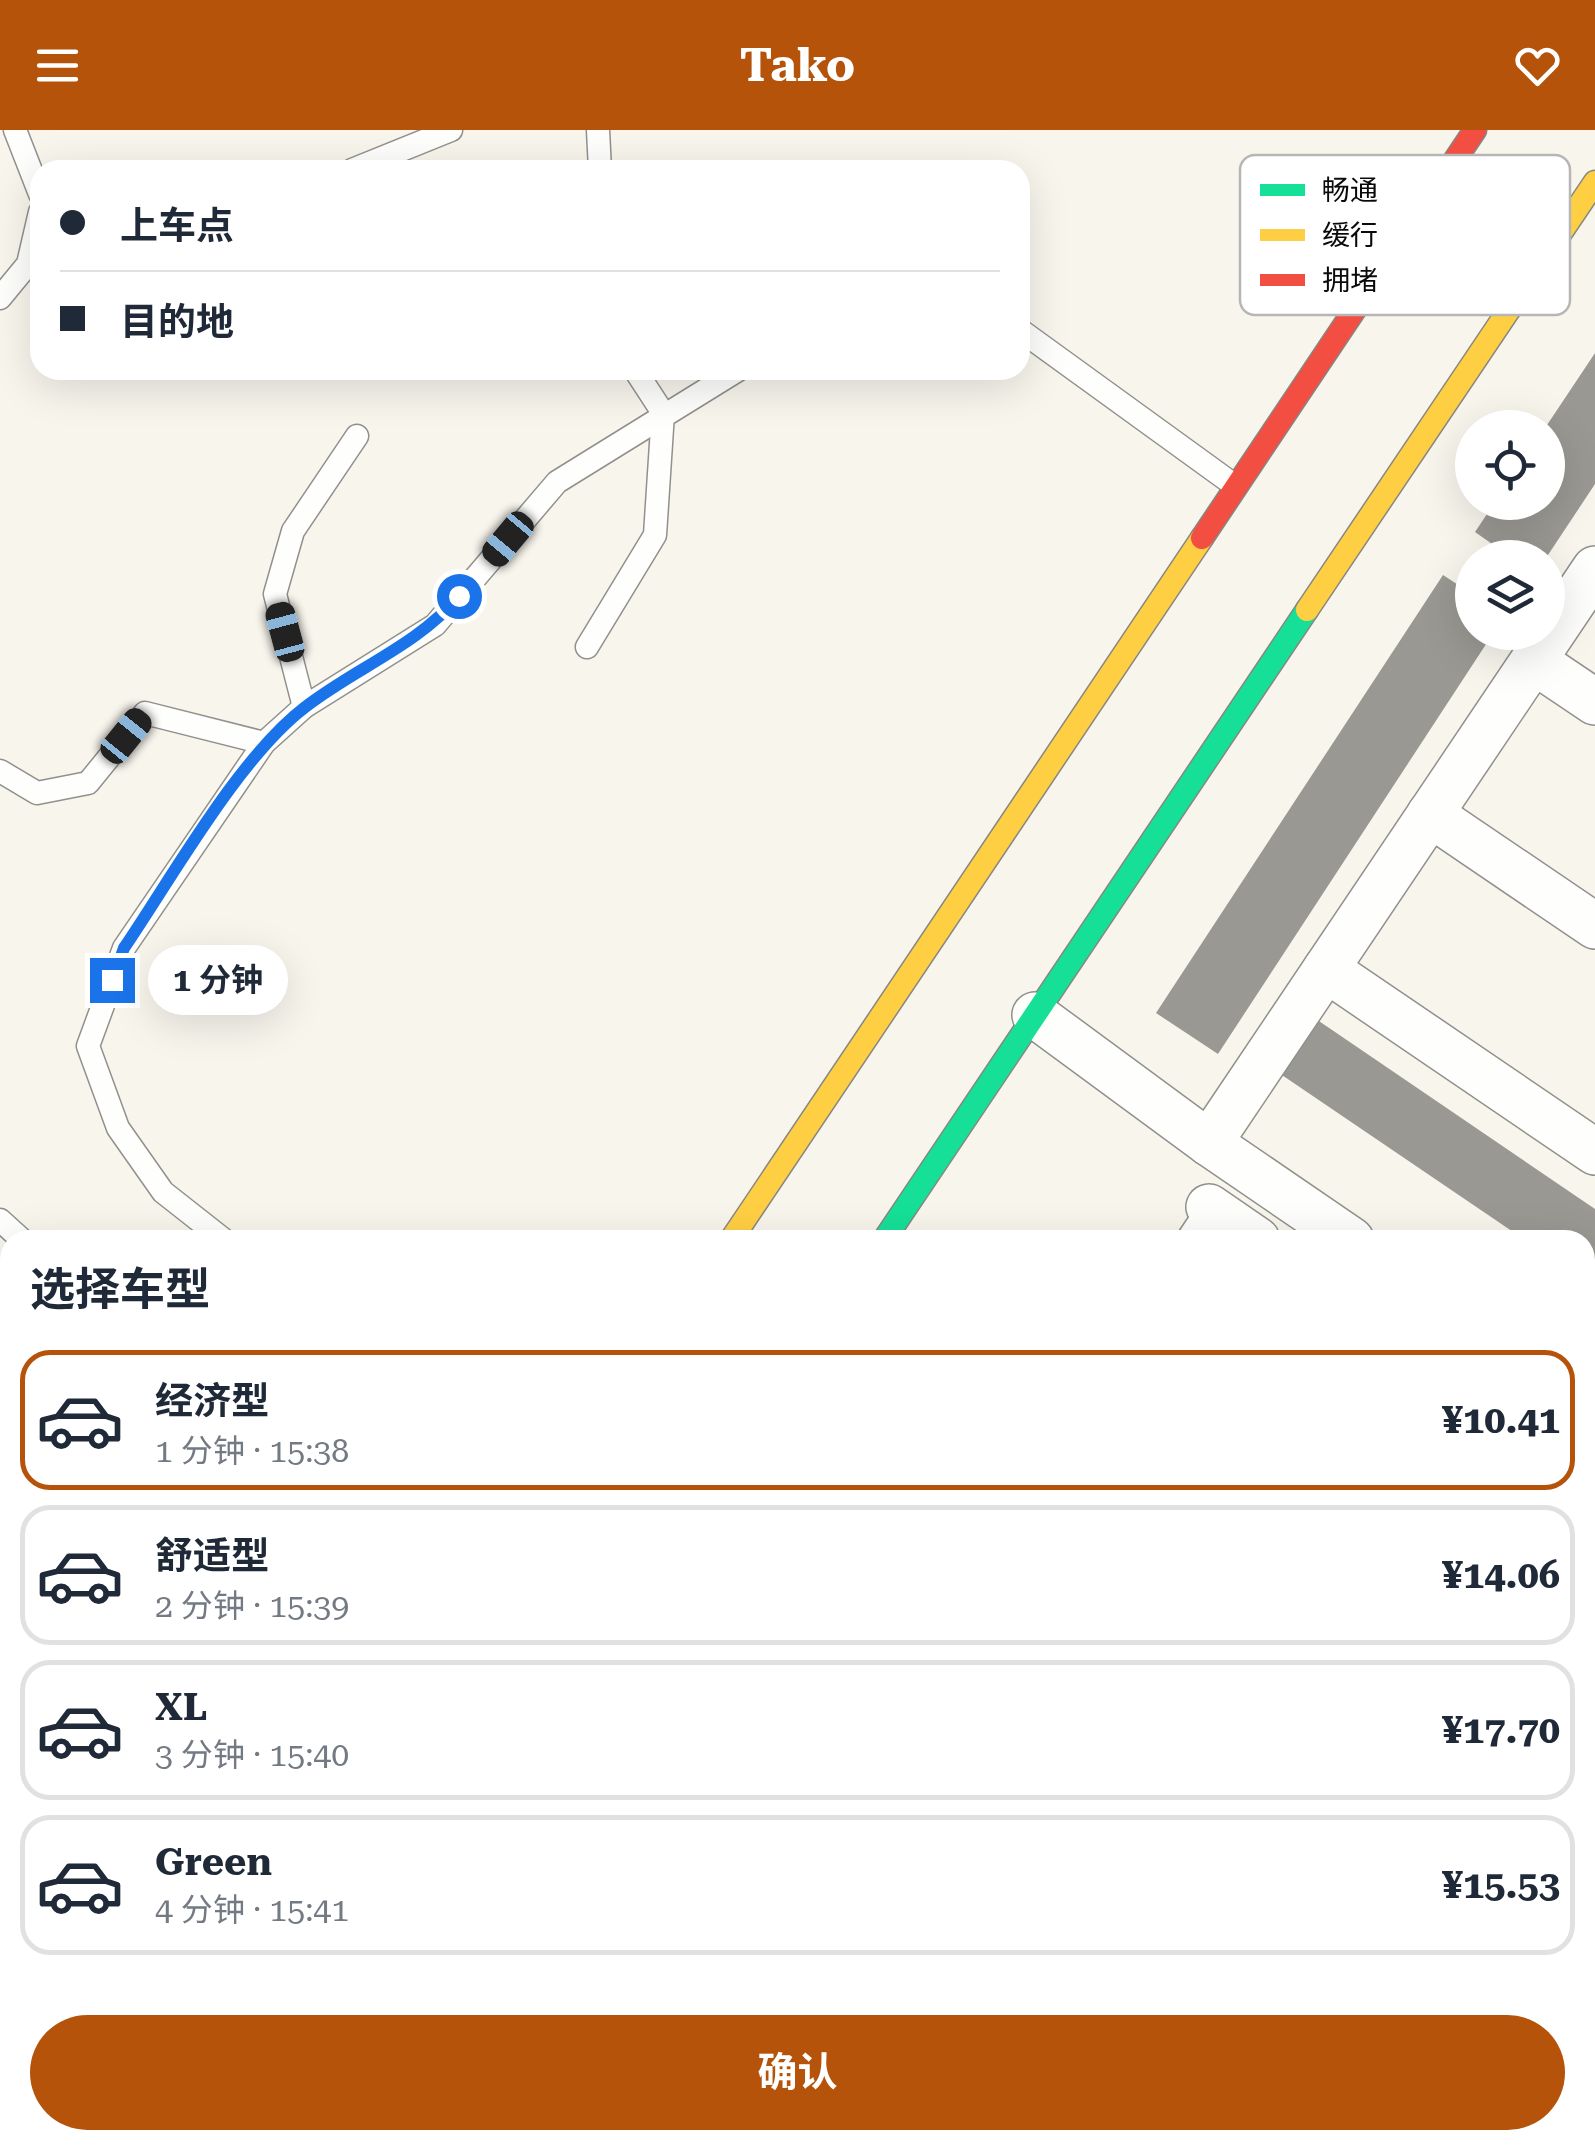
<!DOCTYPE html>
<html lang="zh">
<meta charset="utf-8">
<style>
body{margin:0;font-family:"Roboto Serif","Noto Sans SC",serif;background:#f2f2f3;color:#1f2937;height:100vh;display:flex;flex-direction:column;font-size:38px;white-space:nowrap}
*{box-sizing:border-box;margin:0}
p{font-size:32px;color:#747a83}
.icon{flex:none;width:55px;height:55px;fill:none;stroke:currentColor;stroke-width:2;stroke-linecap:round;stroke-linejoin:round}
.map{position:relative;flex:1;overflow:hidden}
.sheet{position:absolute;left:0px;top:1100px;width:1595px;height:920px;display:flex;flex-direction:column;background:#fff;border-radius:30px 30px 0 0;box-shadow:0 10px 40px #0002}
.sheet>*{flex:none}
.banner{position:absolute;left:30px;top:30px;width:1000px;height:220px;border-radius:30px;box-shadow:0 10px 40px #0002;display:grid;align-content:center;height:220px;padding:0 30px;background:#fff}
.tools{position:absolute;left:1455px;top:280px;display:grid;gap:20px}
.tools a{display:grid;place-items:center;width:110px;height:110px;border-radius:50%;background:#fff;box-shadow:0 10px 40px #0002;font-size:50px}
.end{position:absolute;width:45px;height:45px;margin:-22px;border:12px solid #1a73e8;background:#fff;box-shadow:0 0 0 5px #fff}
.from{border-radius:50%}
.bubble{position:absolute;height:70px;border-radius:35px;background:#fff;box-shadow:0 10px 40px #0002;font-size:32px;font-weight:700;line-height:70px;text-align:center}
.car{position:absolute;width:30px;height:60px;margin:-30px -15px;border-radius:12px;box-shadow:0 0 8px 2px #0007;background:linear-gradient(#222 24%,#8ab4d8 0 40%,#222 0 76%,#8ab4d8 0 86%,#222 0)}
.banner b{display:flex;align-items:center;gap:35px;height:95px;font-size:38px}
.banner b+b{border-top:2px solid #e0e1e3}
.banner i{width:25px;height:25px;background:#1f2937}
ul{padding:0;list-style:none}
li{display:flex;align-items:center;gap:30px;height:140px;margin:0 20px 15px;padding:0 10px;border:5px solid #e0e1e3;border-radius:30px}
li div{flex:1}
li b{display:block;font-size:38px}
li em{font-style:normal;font-weight:700}
li.on{border-color:#b45309}
li>.icon{width:90px;height:90px;stroke-width:1.5}
h2{padding:0 30px;font-size:45px;line-height:120px}
.button{display:flex;gap:20px;margin-top:auto;padding:20px 30px}
.button a{flex:1;height:115px;border-radius:60px;background:#b45309;color:#fff;font-size:40px;font-weight:700;line-height:115px;text-align:center}
header{display:flex;justify-content:space-between;align-items:center;height:130px;padding:0 30px;background:#b45309;color:#fff;font-size:45px;font-weight:700}
.map>svg:first-child{display:block}
</style>
<header><svg class="icon" aria-label="menu" viewBox="0 0 24 24"><path d="M4 6h16M4 12h16M4 18h16"/></svg>Tako<svg class="icon" aria-label="heart" viewBox="0 0 24 24"><path d="M12 20l-8-8c-3-5 5-10 8-4 3-6 11-1 8 4z"/></svg></header>
<div class="map">
<svg width="1595" height="2020" viewBox="0 0 1595 2020">
<rect width="100%" height="100%" fill="#f8f5ed"/>
<!-- building -->
<g fill="#9a9893">
<path d="M1595,223V354L1546,428H1512L1475,402L1495,372H1548L1545,298Z"/>
<path d="M1443,445L1472,464V502H1494L1218,924L1156,883Z"/>
<path d="M1313,887L1595,1079V1158L1585,1151V1110H1525L1276,941Z"/>
</g>
<g fill="none" stroke-linecap="round" stroke-linejoin="round">
<!-- lane casing -->
<g stroke="#91908c" stroke-width="25">
<g id="lane">
<path d="M15,0L40,64"/>
<path d="M598,0L600,40"/>
<path d="M352,40L451,0"/>
<path d="M0,168L28,134L40,82"/>
<path d="M1020,200L1234,355"/>
<path d="M587,517L655,405L663,283L635,240"/>
<path d="M304,577L275,464L293,401L357,306"/>
<path d="M0,641L37,663L88,653L145,583L264,613"/>
<path d="M0,1090L22,1110"/>
<path d="M224,1110L163,1062L118,998L88,916L124,818L264,613L304,577L435,495L557,352L738,240"/>
<path d="M1187,1110L1209,1077"/>
<path d="M0,1509L10,1516"/>
<path d="M1585,1592L1595,1577"/>
<path d="M0,1718L10,1725"/>
<path d="M0,1789L10,1796"/>
</g>
</g>
<!-- street casing -->
<g stroke="#91908c" stroke-width="48">
<g id="street">
<path d="M1534,531L1595,572"/>
<path d="M1430,684L1595,796"/>
<path d="M1326,839L1595,1022"/>
<path d="M1035,885L1209,1013L1351,1110"/>
<path d="M1209,1013L1595,439"/>
<path d="M1209,1077L1257,1110"/>
<path d="M1585,1269L1595,1275"/>
<path d="M1585,1331L1595,1338"/>
<path d="M1585,1908L1595,1893"/>
<path d="M655,2010L670,2020"/>
<path d="M964,2010L978,2020"/>
<path d="M1443,2010L1458,2020"/>
<path d="M562,2020L569,2010"/>
<path d="M1028,2020L1035,2010"/>
<path d="M1512,2020L1518,2010"/>
</g>
</g>
<!-- fast casing -->
<g stroke="#888683" stroke-width="25">
<g id="fast">
<path d="M884,1110L1307,480"/>
<path d="M125,2020L132,2010"/>
</g>
</g>
<!-- slow casing -->
<g stroke="#888683" stroke-width="25">
<g id="slow">
<path d="M1307,480L1595,52"/>
<path d="M731,1110L1202,408"/>
<path d="M273,2020L279,2010"/>
</g>
</g>
<!-- jam casing -->
<g stroke="#888683" stroke-width="25">
<path id="jam" d="M1202,408L1475,0"/>
</g>
<!-- lane -->
<use href="#lane" stroke="#fefefc" stroke-width="22"/>
<!-- street -->
<use href="#street" stroke="#fefefc" stroke-width="45"/>
<!-- fast -->
<use href="#fast" stroke="#16e098" stroke-width="22"/>
<!-- slow -->
<use href="#slow" stroke="#ffcf43" stroke-width="22"/>
<!-- jam -->
<use href="#jam" stroke="#f24e42" stroke-width="22"/>
</g>
<g fill="none" stroke-linecap="round" stroke-linejoin="round">
<!-- route -->
<path stroke="#1a73e8" stroke-width="12" d="M112,850L124,818C173,746 238,629 304,578C355,538 417,516 459,466"/>
</g>
<!-- legend -->
<rect x="1240" y="25" width="330" height="160" rx="15" fill="#fff" stroke="#b6b6b6" stroke-width="2.5"/>
<rect x="1260" y="54" width="45" height="12" fill="#16e098"/>
<rect x="1260" y="99" width="45" height="12" fill="#ffcf43"/>
<rect x="1260" y="144" width="45" height="12" fill="#f24e42"/>
<g font-size="28" fill="#0a0a0a">
<text x="1322" y="70">畅通</text>
<text x="1322" y="115">缓行</text>
<text x="1322" y="160">拥堵</text>
</g>
</svg>
<div class="tools">
<a><svg class="icon" aria-label="locate" viewBox="0 0 24 24"><circle cx="12" cy="12" r="6"/><path d="M12 2v4M12 18v4M2 12h4M18 12h4"/></svg></a>
<a><svg class="icon" aria-label="layers" viewBox="0 0 24 24"><path d="M12 4l9 5-9 5-9-5zM3 14l9 5 9-5"/></svg></a>
</div>
<i class="end from" style="left:459px;top:466px"></i>
<i class="end" style="left:112px;top:850px"></i>
<div class="bubble" style="left:148px;top:815px;width:140px">1 分钟</div>
<i class="car" style="left:508px;top:409px;rotate:220deg"></i>
<i class="car" style="left:285px;top:502px;rotate:345deg"></i>
<i class="car" style="left:126px;top:606px;rotate:39deg"></i>
<div class="banner">
<b><i class="from"></i>上车点</b>
<b><i></i>目的地</b>
</div>
<section class="sheet">
<h2>选择车型</h2>
<ul>
<li class="on"><svg class="icon" aria-label="car" viewBox="0 0 24 24"><path d="M5 17H2v-5l4-1 3-4h7l3 4 3 1v5h-3M9 17h6M6 11h13"/><circle cx="7" cy="17" r="2"/><circle cx="17" cy="17" r="2"/></svg><div><b>经济型</b><p>1 分钟 · 15:38</p></div><em>¥10.41</em></li>
<li><svg class="icon" aria-label="car" viewBox="0 0 24 24"><path d="M5 17H2v-5l4-1 3-4h7l3 4 3 1v5h-3M9 17h6M6 11h13"/><circle cx="7" cy="17" r="2"/><circle cx="17" cy="17" r="2"/></svg><div><b>舒适型</b><p>2 分钟 · 15:39</p></div><em>¥14.06</em></li>
<li><svg class="icon" aria-label="car" viewBox="0 0 24 24"><path d="M5 17H2v-5l4-1 3-4h7l3 4 3 1v5h-3M9 17h6M6 11h13"/><circle cx="7" cy="17" r="2"/><circle cx="17" cy="17" r="2"/></svg><div><b>XL</b><p>3 分钟 · 15:40</p></div><em>¥17.70</em></li>
<li><svg class="icon" aria-label="car" viewBox="0 0 24 24"><path d="M5 17H2v-5l4-1 3-4h7l3 4 3 1v5h-3M9 17h6M6 11h13"/><circle cx="7" cy="17" r="2"/><circle cx="17" cy="17" r="2"/></svg><div><b>Green</b><p>4 分钟 · 15:41</p></div><em>¥15.53</em></li>
</ul>
<div class="button"><a>确认</a></div>
</section>
</div>
